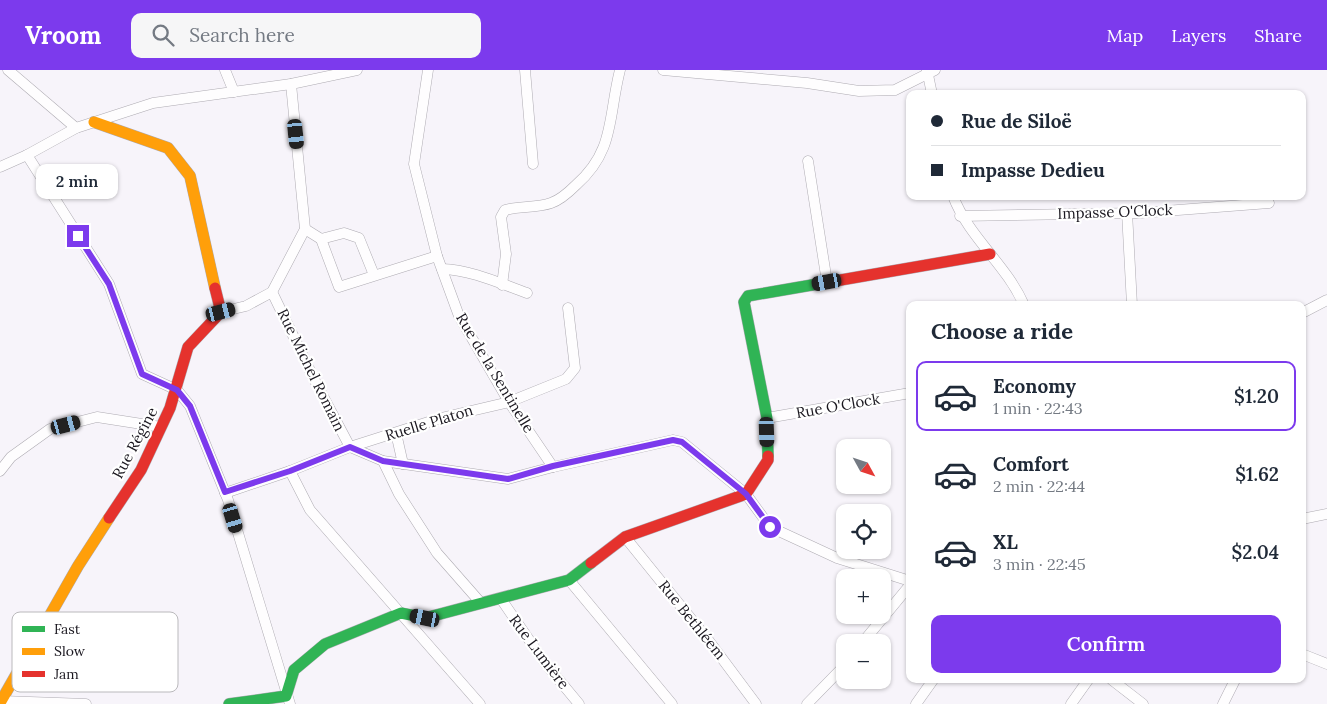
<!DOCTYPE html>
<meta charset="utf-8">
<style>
body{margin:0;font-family:Lora,serif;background:#f6f6f7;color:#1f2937;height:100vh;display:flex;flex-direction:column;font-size:19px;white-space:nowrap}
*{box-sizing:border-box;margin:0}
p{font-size:16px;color:#747a83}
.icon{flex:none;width:28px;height:28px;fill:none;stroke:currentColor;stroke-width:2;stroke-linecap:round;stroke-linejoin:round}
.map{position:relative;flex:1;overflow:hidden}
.sheet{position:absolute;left:906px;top:231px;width:400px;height:382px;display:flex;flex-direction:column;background:#fff;border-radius:10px;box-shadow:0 1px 4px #0004}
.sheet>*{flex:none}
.top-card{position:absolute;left:906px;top:20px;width:400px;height:110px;border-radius:10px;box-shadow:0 1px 4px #0004;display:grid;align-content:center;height:110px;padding:0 25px;background:#fff}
.needle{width:32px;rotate:130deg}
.fabs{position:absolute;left:836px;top:369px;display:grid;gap:10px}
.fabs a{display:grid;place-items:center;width:55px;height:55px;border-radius:10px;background:#fff;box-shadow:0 1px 4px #0004;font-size:25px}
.end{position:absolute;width:22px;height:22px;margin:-11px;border:6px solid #7c3aed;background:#fff;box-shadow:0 0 0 2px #fff}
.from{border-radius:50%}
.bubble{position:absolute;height:35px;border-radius:10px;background:#fff;box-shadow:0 1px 4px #0004;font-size:16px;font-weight:600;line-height:35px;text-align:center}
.car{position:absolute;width:15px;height:30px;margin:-15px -8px;border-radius:6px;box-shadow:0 0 4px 1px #0007;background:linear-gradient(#222 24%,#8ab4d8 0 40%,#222 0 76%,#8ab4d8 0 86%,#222 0)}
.top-card b{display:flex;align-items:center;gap:18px;height:48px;font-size:19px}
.top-card b+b{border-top:1px solid #e0e1e3}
.top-card i{width:12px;height:12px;background:#1f2937}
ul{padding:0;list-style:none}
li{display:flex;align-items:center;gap:15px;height:70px;margin:0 10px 8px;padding:0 15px;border:2px solid transparent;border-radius:10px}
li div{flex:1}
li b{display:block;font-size:19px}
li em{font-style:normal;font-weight:600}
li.selected{border-color:#7c3aed}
li>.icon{width:45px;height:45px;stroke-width:1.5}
h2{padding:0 25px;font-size:22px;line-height:60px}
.action{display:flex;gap:10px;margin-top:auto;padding:10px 25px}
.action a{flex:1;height:58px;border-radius:10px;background:#7c3aed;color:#fff;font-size:20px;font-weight:600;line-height:58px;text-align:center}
header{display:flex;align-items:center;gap:30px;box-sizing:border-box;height:70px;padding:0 25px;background:#7c3aed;color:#fff}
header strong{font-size:24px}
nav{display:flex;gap:28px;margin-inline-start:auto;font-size:18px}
.search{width:350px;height:45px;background:#f6f6f7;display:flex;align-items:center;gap:12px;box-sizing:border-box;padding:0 18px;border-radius:10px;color:#747a83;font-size:19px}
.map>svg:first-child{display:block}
</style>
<header>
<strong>Vroom</strong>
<div class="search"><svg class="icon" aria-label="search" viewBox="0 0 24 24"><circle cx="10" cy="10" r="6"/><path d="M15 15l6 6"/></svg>Search here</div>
<nav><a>Map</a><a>Layers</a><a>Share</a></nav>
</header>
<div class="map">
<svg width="1327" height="634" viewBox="0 0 1327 634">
<rect width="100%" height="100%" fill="#f7f4fa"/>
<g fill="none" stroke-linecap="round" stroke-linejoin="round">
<!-- street casing -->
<g stroke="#aeabb2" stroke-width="11">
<g id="street">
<path d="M8,0L76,58"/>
<path d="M225,0L234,22"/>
<path d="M428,0L414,94L437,186L459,246L509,332L553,397"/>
<path d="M525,0L533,94"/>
<path d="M663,0L807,13L859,21L895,20L935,0"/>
<path d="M927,0L932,24"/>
<path d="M27,85L109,214L142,304L177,320L190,336L228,430L290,634"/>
<path d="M808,91L827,212"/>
<path d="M0,97L27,85L76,58L153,33L291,14L357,0"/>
<path d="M953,126C969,168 1006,194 1024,235"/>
<path d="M1127,142L1132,235"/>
<path d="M960,146L1139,143L1269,133"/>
<path d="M305,159L321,169L339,217L437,186"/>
<path d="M321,169L344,163L359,168L374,205"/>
<path d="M442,199C472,200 499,213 527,223"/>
<path d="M502,215L506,184L501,147L505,140C520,136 537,138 551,133C560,130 569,122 576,115C615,81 608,47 620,0"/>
<path d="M272,222L315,311L350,377"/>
<path d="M221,242L246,236L272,222L305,159L291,14"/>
<path d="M1302,243L1327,230"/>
<path d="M767,348L910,323"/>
<path d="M396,363L403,394"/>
<path d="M350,377L383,391L508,409L553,397L673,370L682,372L746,424L770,457L837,488L910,511"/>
<path d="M383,391L399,424L437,483L480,532"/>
<path d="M0,401L11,387L50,359L97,347L161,357"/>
<path d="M290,401L310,440L480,634"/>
<path d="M225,423L290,401L350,377L441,348L509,332L566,309L575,298L568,238"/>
<path d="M1302,449L1327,444"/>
<path d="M625,467L709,571L756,634"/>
<path d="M569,510L672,634"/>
<path d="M501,529L545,593L579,634"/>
<path d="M863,572L910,515"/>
<path d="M1302,584L1327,594"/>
<path d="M1112,610L1143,634"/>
<path d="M2,631L86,634"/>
<path d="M807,634L845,595"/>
<path d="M916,634L933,610"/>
<path d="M1071,634L1088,610"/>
<path d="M1223,634L1235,610"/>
</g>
</g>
<!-- fast casing -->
<g stroke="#aeabb2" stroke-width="12">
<g id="fast">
<path d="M768,386L767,348L744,232L748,226L835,211"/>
<path d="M229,634L286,626L294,600L325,574L401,543L425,548L569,510L591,493"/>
</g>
</g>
<!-- slow casing -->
<g stroke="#aeabb2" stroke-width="12">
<g id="slow">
<path d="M94,52L168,78L190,106L215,218"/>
<path d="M0,633L78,496L109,448"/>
</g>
</g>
<!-- jam casing -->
<g stroke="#aeabb2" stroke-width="12">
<g id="jam">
<path d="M835,211L990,184"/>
<path d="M109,448L141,400L170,338L188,277L221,242L215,218"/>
<path d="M591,493L625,467L746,424L768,390V386"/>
</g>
</g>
<!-- street -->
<use href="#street" stroke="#fefdfe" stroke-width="10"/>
<!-- fast -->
<use href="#fast" stroke="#30b455" stroke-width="11"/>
<!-- slow -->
<use href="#slow" stroke="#ff9f0a" stroke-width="11"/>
<!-- jam -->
<use href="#jam" stroke="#e5322d" stroke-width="11"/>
</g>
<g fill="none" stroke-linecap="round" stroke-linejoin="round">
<!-- route -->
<path stroke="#7c3aed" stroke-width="6" d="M78,166L109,214L142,304L177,320L190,336L225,422L290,401L350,377L383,391L508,409L553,396L673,370L682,372L746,424L770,457"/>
</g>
<g text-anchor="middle" stroke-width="4.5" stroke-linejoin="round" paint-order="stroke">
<!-- street labels -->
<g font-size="15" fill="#1a171f" stroke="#fff">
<text transform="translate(1115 142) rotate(-2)" y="5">Impasse O'Clock</text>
<text transform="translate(311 300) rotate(64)" y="5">Rue Michel Romain</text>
<text transform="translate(495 303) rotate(59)" y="5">Rue de la Sentinelle</text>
<text transform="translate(838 336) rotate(-10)" y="5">Rue O'Clock</text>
<text transform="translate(429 353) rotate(-17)" y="5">Ruelle Platon</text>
<text transform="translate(135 373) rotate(-62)" y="5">Rue Régine</text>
<text transform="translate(692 550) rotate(51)" y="5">Rue Bethléem</text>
<text transform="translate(539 582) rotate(53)" y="5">Rue Lumière</text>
</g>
</g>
<!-- legend -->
<rect x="12" y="542" width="166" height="80" rx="8" fill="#fff" stroke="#bab9bc" stroke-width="1"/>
<rect x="22" y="556" width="23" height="6" fill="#30b455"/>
<rect x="22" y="578" width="23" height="7" fill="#ff9f0a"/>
<rect x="22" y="601" width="23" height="6" fill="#e5322d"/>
<g font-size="14" fill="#1a171f">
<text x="54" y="564">Fast</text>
<text x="54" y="586">Slow</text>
<text x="54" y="609">Jam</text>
</g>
</svg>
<div class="fabs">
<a><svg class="needle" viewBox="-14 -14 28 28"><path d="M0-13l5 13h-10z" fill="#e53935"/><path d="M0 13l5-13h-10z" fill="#747a83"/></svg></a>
<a><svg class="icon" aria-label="locate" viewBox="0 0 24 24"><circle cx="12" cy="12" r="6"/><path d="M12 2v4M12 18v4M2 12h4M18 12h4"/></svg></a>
<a>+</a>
<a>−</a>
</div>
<i class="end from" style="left:770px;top:457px"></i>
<i class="end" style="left:78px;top:166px"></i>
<div class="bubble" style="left:36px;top:94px;width:82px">2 min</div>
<i class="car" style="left:296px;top:64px;rotate:174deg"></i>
<i class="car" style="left:827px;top:212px;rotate:260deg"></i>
<i class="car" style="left:221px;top:242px;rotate:76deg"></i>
<i class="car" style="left:66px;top:355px;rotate:75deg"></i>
<i class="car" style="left:767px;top:362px;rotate:178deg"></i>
<i class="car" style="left:233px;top:448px;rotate:163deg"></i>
<i class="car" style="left:425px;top:548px;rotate:282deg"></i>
<div class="top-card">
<b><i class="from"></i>Rue de Siloë</b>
<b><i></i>Impasse Dedieu</b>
</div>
<section class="sheet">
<h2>Choose a ride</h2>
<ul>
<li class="selected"><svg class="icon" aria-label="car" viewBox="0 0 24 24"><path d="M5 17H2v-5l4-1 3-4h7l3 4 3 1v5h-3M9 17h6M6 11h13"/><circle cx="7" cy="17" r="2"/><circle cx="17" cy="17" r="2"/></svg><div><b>Economy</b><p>1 min · 22:43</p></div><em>$1.20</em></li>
<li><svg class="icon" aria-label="car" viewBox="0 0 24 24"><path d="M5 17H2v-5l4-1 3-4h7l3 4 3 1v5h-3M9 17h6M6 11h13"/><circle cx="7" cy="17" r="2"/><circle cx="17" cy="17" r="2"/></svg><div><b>Comfort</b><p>2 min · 22:44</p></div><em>$1.62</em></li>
<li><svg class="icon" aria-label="car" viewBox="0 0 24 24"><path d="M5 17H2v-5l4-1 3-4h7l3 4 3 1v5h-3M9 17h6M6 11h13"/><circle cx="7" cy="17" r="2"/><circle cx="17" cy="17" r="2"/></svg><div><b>XL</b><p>3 min · 22:45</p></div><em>$2.04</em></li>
</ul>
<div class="action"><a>Confirm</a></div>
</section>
</div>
